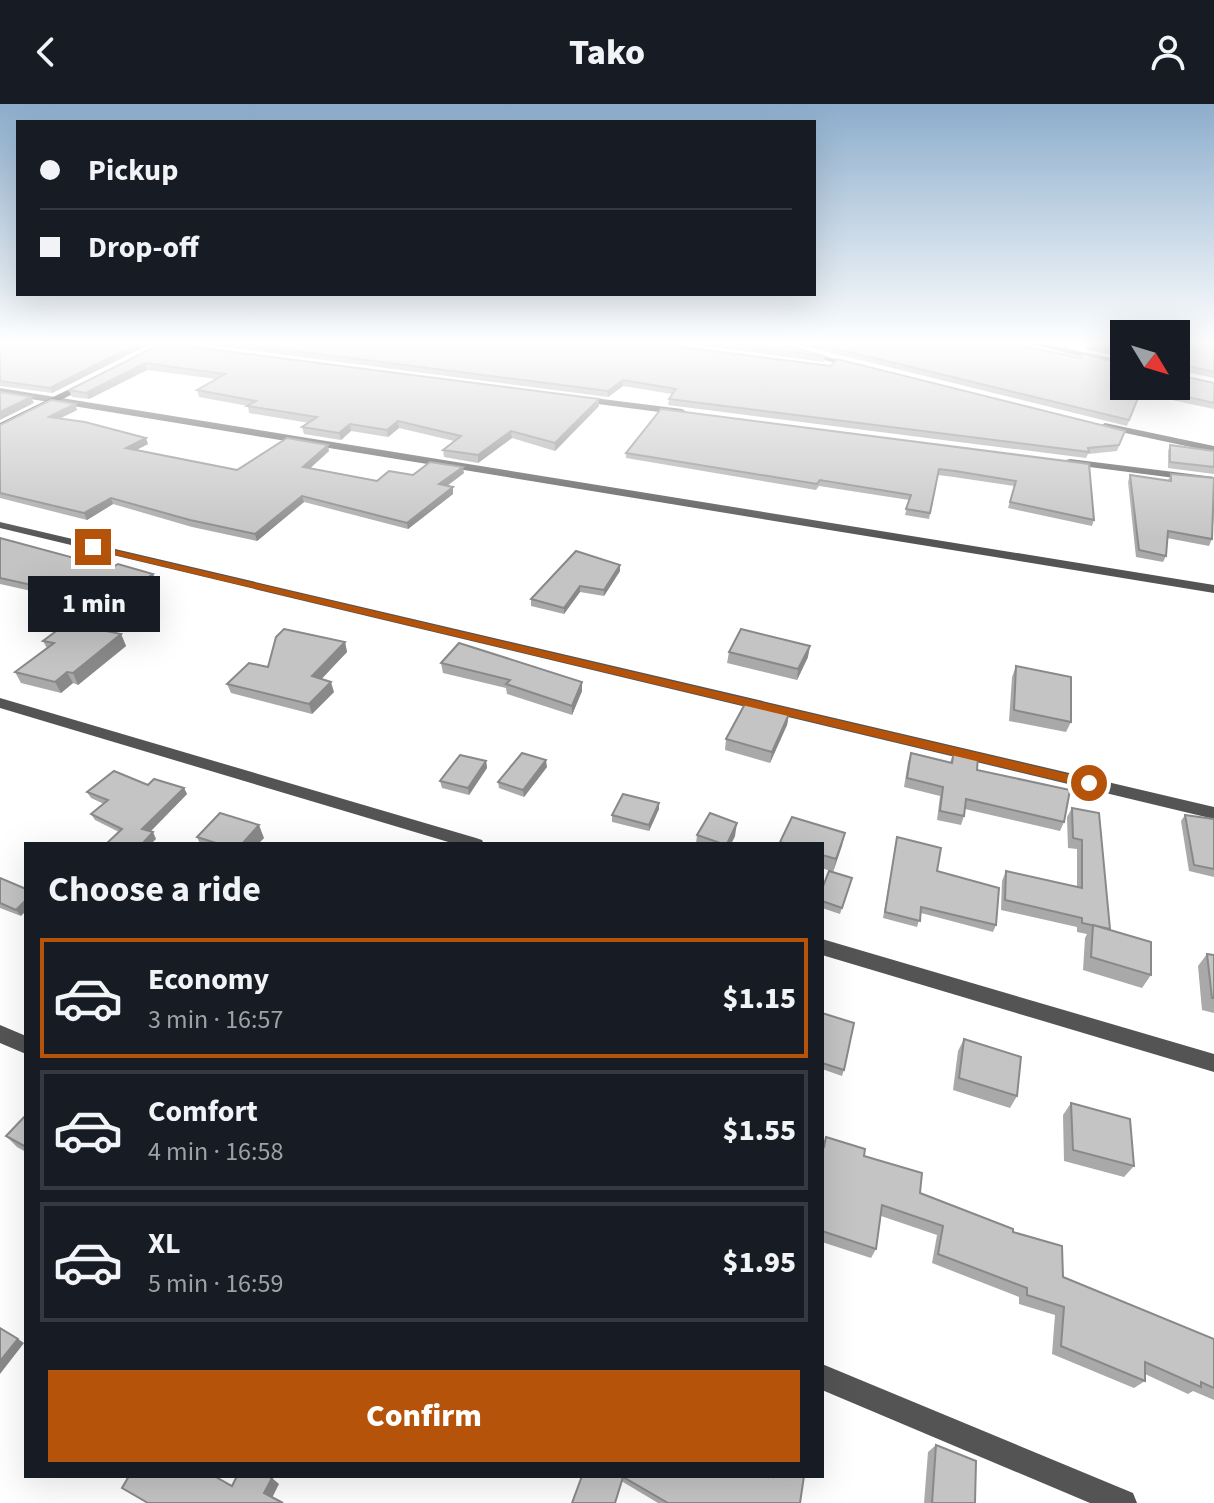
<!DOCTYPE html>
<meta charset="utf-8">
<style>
body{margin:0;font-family:"Source Sans 3",sans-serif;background:#242831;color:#f1f3f6;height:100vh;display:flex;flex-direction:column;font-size:30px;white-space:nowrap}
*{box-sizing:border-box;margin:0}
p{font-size:26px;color:#9ea1a6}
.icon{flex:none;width:44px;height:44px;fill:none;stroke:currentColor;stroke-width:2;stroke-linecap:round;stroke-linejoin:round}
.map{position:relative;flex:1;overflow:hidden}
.sheet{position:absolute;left:24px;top:738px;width:800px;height:636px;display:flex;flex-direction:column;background:#171b24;border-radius:0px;box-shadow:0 8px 32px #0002}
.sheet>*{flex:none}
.hud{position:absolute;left:16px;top:16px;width:800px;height:176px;border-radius:0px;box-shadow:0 8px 32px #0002;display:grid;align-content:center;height:176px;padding:0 24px;background:#171b24}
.needle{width:52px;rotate:128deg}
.buttons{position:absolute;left:1110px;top:216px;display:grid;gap:16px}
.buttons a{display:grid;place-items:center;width:80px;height:80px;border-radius:0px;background:#171b24;box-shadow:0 8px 32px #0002;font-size:40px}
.end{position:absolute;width:36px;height:36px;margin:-18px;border:10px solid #b45309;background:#fff;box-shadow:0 0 0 4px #fff}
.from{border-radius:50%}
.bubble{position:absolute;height:56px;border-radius:0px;background:#171b24;box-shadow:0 8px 32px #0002;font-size:26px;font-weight:800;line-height:56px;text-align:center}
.hud b{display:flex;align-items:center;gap:28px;height:76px;font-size:30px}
.hud b+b{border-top:2px solid #363941}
.hud i{width:20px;height:20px;background:#f1f3f6}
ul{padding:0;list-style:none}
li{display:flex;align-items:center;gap:24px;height:120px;margin:0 16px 12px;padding:0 8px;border:4px solid #363941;border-radius:0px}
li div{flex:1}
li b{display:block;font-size:30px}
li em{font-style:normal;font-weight:800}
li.current{border-color:#b45309}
li>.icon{width:72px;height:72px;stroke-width:1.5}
h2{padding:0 24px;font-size:36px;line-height:96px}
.primary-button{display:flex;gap:16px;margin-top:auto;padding:16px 24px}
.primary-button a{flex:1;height:92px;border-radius:0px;background:#b45309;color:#fff;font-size:32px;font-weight:800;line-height:92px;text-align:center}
header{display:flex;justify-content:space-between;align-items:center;height:104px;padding:0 24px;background:#171b24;font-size:36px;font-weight:800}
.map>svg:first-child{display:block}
</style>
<header><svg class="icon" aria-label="back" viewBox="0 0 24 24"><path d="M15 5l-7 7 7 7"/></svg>Tako<svg class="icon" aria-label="person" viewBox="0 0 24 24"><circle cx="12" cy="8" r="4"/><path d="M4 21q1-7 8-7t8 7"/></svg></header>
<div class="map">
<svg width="1214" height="1399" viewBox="0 0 1214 1399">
<rect width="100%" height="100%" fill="#fff"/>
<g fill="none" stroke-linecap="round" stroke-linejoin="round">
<!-- street -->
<g fill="#545454" fill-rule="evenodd">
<path d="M136,239H160L182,244L178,246Z"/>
<path d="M762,239H777L861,262L857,265Z"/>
<path d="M1026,239H1042L1124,257V263Z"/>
<path d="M0,284L1214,481V489L0,290Z"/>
<path d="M578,292L682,305L687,308L682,311L575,297L573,295Z"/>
<path d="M1105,319L1214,342V348L1102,324L1100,322Z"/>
<path d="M1070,355L1214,373V379L1066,360V356Z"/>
<path d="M0,418L1214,703V715L0,424Z"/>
<path d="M0,594L476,734L482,736L484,740H455L0,604Z"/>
<path d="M822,835L1214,950V968L822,851Z"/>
<path d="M0,921L26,932V950L0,939Z"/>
<path d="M822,1260L1133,1389L1137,1399H1090L822,1286Z"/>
</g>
<!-- secondary -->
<path fill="#212121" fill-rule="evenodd" d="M90,275L94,278L93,280L0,326V319Z"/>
</g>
<!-- wall -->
<g fill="#a9a9a9">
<path d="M0,239H143L144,243L52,289L0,282Z"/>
<path d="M162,239L599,295V302L555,347L512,334L478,359L444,353L443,346L454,337L399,324L388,333L351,327L341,336L304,330L302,323L309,319L249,309L248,302L199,293L197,286L216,275L147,266L89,295L72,293L69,286Z"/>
<path d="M195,239H650L1125,327L1117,347L1088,350L1086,354L668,301L669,295L672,290L623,282L608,293Z"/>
<path d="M682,239H773L825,252L824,258Z"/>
<path d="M791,239H1028L1026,243L1143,282L1127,322Z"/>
<path d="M1087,239H1124V254L1085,245Z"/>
<path d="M1176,239H1214V274L1176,266L1178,271L1214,279V305L1167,295V282H1176Z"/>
<path d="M75,300L77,306L60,314L148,340L136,346L237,366L329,347L310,364L377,377L413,371L464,369L447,382L453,390L408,425L304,398L257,437L192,423L113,400L87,416L0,394V321Z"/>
<path d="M1170,341L1214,347V370L1168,364V347Z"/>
<path d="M626,349L1089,360L1094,416L1092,422L1008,404L1014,382L954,373L938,371L929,415L905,411L909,396L819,382L816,386L626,354Z"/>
<path d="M1171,370L1214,374V409L1212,435L1209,442L1167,434L1166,452L1163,458L1136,453L1128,378L1130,371L1168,376Z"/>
<path d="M0,434L111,464L153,470L156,478L127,496L92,486L76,497L0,480Z"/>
<path d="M620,467L604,492L580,488L564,510L531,502V495Z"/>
<path d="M121,530L126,542L78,581L73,579L61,589L21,579L15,568L47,544L43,537Z"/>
<path d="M345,538L347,548L321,575L334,588L312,610L231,589L227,580L268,563Z"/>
<path d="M729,548L808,553L797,576L727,559Z"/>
<path d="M441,559L582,578V587L572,611L507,590L506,584L443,569Z"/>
<path d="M1016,562L1071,618L1066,628L1009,617L1012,573Z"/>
<path d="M789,610L787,621L770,659L725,646L726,635Z"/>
<path d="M954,647L977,666L1064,718L1060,727L965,705L964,712L961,721L937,716L940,692L904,683L908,658L911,649L950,659Z"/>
<path d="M486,657L487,664L469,691L442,684L440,677Z"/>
<path d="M547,663L524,693L499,684L498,678Z"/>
<path d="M148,681L184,684L187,690L150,728L156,735L119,728L95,716L91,710L104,700L91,694L87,688Z"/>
<path d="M659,699V705L649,727L612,718V711Z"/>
<path d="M1072,704L1110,826L1151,871L1142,884L1083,866L1085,834L1087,830L1077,828V823L1001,806L1002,777L1006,767L1077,783V745L1068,744L1067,713Z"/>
<path d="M1185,711L1214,715V773L1189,767L1181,717Z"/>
<path d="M792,713L845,729L833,768L822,764V740H780Z"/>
<path d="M697,731L735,732L731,740H696Z"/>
<path d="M197,733L264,734L258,740H200Z"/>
<path d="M897,733L996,821L993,828L921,809L917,823L883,814Z"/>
<path d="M0,774L21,812L0,804Z"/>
<path d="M852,774L840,810L822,804V785Z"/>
<path d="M1207,850L1214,851V909L1202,906L1198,862Z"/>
<path d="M822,909L844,966L842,972L822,965Z"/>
<path d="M964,935L1017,992L1010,1004L953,986L958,947Z"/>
<path d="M1071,999L1134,1062L1124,1073L1064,1057L1063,1011Z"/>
<path d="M26,1011V1048L17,1043L6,1032Z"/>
<path d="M826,1033L864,1052L920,1089L1013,1128L1063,1173L1214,1235V1296L1193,1287L1188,1290L1145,1270V1277L1134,1284L1052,1250L1055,1211L1019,1200V1193L932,1159L937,1131L881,1112L876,1145L871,1154L822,1138V1042Z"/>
<path d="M936,1341L975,1399H924L928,1348Z"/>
<path d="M582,1372H804L800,1399H658L623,1378Z"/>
</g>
<!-- shaded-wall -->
<g fill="#898989">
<path d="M139,239H143L144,243L52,289L50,284Z"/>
<path d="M145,259L147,266L89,295L86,289Z"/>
<path d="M623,276V282L608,293V287Z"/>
<path d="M31,293L34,299L0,316V308Z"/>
<path d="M599,295V302L555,347V339Z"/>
<path d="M75,300L77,306L51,319L49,313Z"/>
<path d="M398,317L399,324L388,333L387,326Z"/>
<path d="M350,320L351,327L341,336L339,329Z"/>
<path d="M511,327L512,334L478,359V351Z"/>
<path d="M146,334L148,340L128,350L126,344Z"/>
<path d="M328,341L329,347L305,369L303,363Z"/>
<path d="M463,363L464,369L440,387L439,380Z"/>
<path d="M453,383V390L408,425L407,419Z"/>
<path d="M302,392L304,398L257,437L255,430Z"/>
<path d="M111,394L113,400L87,416L84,409Z"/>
<path d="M620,461V467L604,492V486Z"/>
<path d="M153,470L156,478L127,496L124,489Z"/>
<path d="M89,479L92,486L76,497L72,490Z"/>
<path d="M580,482V488L564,510V504Z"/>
<path d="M121,530L126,542L78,581L73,569Z"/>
<path d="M345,538L347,548L315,582L312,572Z"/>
<path d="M810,542L808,553L797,576L798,565Z"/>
<path d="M67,568L73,579L61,589L55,578Z"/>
<path d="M331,578L334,588L312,610L309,600Z"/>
<path d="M582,578V587L572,611V602Z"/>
<path d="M789,610L787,621L770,659L772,648Z"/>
<path d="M546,656L547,663L524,693L523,686Z"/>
<path d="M486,657L487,664L469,691L468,684Z"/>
<path d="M184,684L187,690L146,732L142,725Z"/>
<path d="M659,699V705L649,727V721Z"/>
<path d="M737,719L735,732L731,740H727Z"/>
<path d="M259,721L264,734L258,740H242Z"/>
<path d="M153,728L156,735L151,740H142Z"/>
<path d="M845,729L842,742L833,768L836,755Z"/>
<path d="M26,796V807L21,812L16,806Z"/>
<path d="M18,1235L24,1239L0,1270V1257Z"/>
<path d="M272,1374L279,1380L272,1394L264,1389Z"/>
</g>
<!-- building -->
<g fill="#c4c4c4" stroke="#898989" stroke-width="2">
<path d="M0,239H139L50,284L0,277Z"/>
<path d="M162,239L599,295L555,339L511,327L478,351L443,346L461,332L398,317L387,326L350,320L339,329L302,323L317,313L247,302L256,297L197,286L225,270L145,259L86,289L69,286Z"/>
<path d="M235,239H650L831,262L837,255L1125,327L1119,341L1088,344L1089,348L669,295L676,285L623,276L608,287Z"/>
<path d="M724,239H773L825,252Z"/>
<path d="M813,239H1026L1023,242L1081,254L1083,250L1124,260V282H1143L1129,316Z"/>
<path d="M1087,239H1124V248L1087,240Z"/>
<path d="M1176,239H1214V268L1179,260L1176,262Z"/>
<path d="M1176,265L1178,271L1214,279V299L1170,289V282H1176Z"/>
<path d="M0,288L31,293L0,308Z"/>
<path d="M51,296L75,300L49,313L85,318L146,334L126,344L237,366L287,334L328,341L303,363L377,377L389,367L413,371L430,358L463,363L439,380L453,383L407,419L302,392L255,430L190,416L111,394L84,409L0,389V321Z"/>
<path d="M661,305L1089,360L1094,416L1010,398L1016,377L955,367L939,365L930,409L906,405L911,391L820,376L817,380L626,349Z"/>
<path d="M1170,341L1214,347V363L1170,358Z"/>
<path d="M1171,370L1214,374L1212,435L1168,427L1166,452L1139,446L1130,371L1171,377Z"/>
<path d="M0,434L111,464L118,460L153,470L124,489L89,479L72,490L0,474Z"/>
<path d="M576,447L620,461L604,486L580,482L564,504L531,495Z"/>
<path d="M67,519L121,530L73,569L67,568L55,578L15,568L54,539L43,537Z"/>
<path d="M284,525L345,538L312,572L331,578L309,600L227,580L249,559L268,563L276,533Z"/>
<path d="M741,525L810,542L798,565L729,548Z"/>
<path d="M459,539L582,578L572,602L506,580L510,576L441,559Z"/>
<path d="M1016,562L1071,573V618L1014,606Z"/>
<path d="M746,598L789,610L772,648L726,635Z"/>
<path d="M954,647L978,653L977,666L1070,686L1064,718L966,695L964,712L940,707L943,683L907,674L911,649L952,659Z"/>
<path d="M522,649L546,656L523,686L498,678Z"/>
<path d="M460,651L486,657L468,684L440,677Z"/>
<path d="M114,667L148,681L154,675L184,684L142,725L153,728L142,740H106L122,725L91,710L108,696L87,688Z"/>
<path d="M623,690L659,699L649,721L612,711Z"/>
<path d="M1072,704L1099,709L1110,825L1082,819V814L1005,796L1006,767L1082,784V736L1073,734Z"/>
<path d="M220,709L259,721L242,740H219L197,733Z"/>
<path d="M710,709L737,719L727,740H723L697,731Z"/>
<path d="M1185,711L1214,715V765L1194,761Z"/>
<path d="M792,713L845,729L836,755L822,751V740H787L780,738Z"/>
<path d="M897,733L941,744L937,767L999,784L996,821L921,803L920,817L885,808Z"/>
<path d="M829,767L852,774L842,804L822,797V785Z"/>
<path d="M0,774L26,785V796L16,806L0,799Z"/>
<path d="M1093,821L1151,838V871L1091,853Z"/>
<path d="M1207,850L1214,851V894H1212Z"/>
<path d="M822,909L854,919L844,966L822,959Z"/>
<path d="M964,935L1021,953L1017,992L959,974Z"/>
<path d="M1071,999L1130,1015L1134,1062L1073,1046Z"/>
<path d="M26,1011V1043L6,1032Z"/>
<path d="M826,1033L865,1045L864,1052L922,1069L920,1089L1013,1125V1128L1062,1142L1063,1173L1214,1235V1284L1201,1278V1283L1145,1258V1277L1061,1242L1064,1203L1027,1191V1184L938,1150L943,1122L882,1101L876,1145L822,1127V1042L824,1043Z"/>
<path d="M0,1224L18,1235L0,1257Z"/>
<path d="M936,1341L976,1357L975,1399H932Z"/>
<path d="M129,1372H214L232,1382L237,1372H267L272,1374L264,1389L283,1399H148L122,1384Z"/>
<path d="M582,1372H770L773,1373V1372H804L800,1399H668L623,1373L615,1399H572Z"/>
</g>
<!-- sky -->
<linearGradient id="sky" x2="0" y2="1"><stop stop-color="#8cadcc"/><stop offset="0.55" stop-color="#fff"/><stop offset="1" stop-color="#fff" stop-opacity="0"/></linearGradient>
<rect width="1214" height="435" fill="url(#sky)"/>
<!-- route -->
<path fill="#b45309" d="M93,441L1089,675L1096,679L1089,684L90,445Z"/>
</svg>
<div class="buttons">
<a><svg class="needle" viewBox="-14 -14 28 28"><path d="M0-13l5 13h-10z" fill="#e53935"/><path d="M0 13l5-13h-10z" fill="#9ea1a6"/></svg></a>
</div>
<i class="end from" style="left:1089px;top:679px"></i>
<i class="end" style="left:93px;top:443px"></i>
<div class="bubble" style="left:28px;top:472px;width:132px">1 min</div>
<div class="hud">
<b><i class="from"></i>Pickup</b>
<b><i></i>Drop-off</b>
</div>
<section class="sheet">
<h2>Choose a ride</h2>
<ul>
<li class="current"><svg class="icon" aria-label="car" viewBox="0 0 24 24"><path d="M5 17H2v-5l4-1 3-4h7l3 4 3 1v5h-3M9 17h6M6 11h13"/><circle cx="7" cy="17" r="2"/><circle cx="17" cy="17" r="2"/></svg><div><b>Economy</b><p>3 min · 16:57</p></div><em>$1.15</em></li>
<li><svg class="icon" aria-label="car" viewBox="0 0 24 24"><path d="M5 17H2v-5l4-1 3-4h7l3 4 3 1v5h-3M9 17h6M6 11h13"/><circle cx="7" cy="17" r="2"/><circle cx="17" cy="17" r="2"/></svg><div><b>Comfort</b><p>4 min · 16:58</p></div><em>$1.55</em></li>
<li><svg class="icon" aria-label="car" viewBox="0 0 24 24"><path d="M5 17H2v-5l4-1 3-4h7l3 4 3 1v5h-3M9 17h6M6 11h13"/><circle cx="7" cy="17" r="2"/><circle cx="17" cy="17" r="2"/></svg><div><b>XL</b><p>5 min · 16:59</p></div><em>$1.95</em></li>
</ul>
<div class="primary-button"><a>Confirm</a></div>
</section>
</div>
